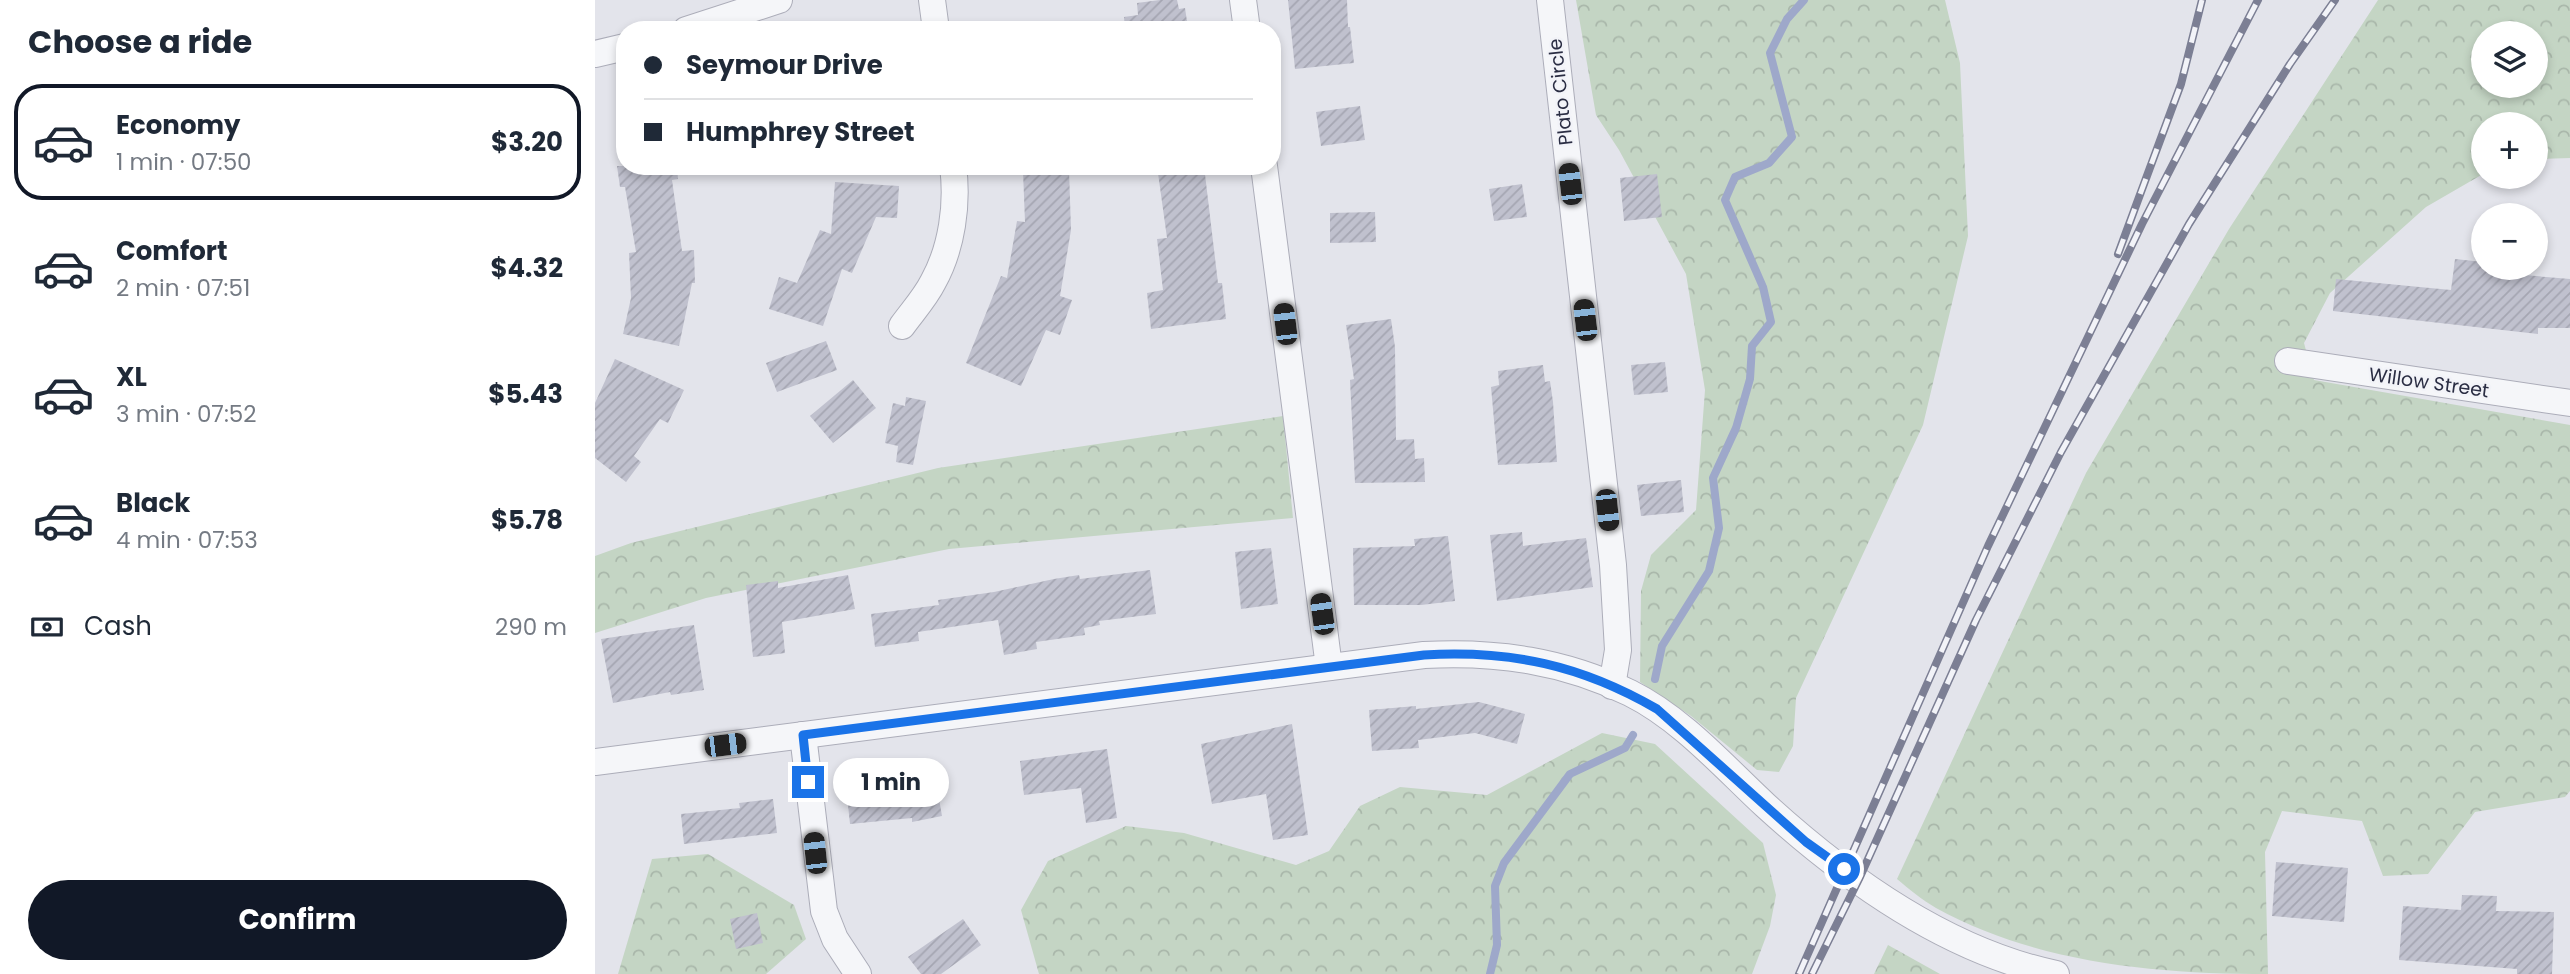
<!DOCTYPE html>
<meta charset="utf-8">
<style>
body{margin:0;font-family:Poppins,sans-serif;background:#f6f6f7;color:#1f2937;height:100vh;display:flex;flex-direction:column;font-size:26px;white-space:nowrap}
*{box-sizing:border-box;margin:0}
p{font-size:23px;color:#747a83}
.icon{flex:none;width:38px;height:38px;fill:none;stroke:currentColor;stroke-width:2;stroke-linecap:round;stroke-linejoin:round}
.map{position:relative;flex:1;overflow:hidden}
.drawer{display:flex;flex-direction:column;background:#fff;width:595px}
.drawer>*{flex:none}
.banner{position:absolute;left:21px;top:21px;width:665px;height:154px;border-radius:28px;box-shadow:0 4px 10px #0003;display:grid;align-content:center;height:154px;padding:0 28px;background:#fff}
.fabs{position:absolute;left:1876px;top:21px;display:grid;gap:14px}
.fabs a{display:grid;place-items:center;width:77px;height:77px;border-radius:50%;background:#fff;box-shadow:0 4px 10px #0003;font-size:35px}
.end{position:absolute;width:32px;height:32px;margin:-16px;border:9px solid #1a73e8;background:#fff;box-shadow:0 0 0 4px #fff}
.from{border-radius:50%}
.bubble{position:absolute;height:49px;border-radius:24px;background:#fff;box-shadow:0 4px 10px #0003;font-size:23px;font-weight:700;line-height:49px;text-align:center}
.car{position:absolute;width:21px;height:42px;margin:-21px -10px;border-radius:9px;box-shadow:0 0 5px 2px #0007;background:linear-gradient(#222 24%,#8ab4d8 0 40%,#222 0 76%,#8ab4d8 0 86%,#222 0)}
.banner b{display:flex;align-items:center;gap:24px;height:66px;font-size:26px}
.banner b+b{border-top:2px solid #e0e1e3}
.banner i{width:18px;height:18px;background:#1f2937}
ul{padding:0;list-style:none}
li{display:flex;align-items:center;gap:21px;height:116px;margin:0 14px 10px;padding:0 14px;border:4px solid transparent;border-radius:28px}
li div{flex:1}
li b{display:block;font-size:26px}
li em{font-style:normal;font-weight:700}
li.selected{border-color:#111827}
li>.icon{width:63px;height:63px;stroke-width:1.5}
h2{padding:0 28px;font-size:32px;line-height:84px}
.pay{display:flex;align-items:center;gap:18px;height:77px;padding:0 28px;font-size:26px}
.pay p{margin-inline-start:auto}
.primary-button{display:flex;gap:14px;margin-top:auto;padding:14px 28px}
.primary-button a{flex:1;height:80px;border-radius:42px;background:#111827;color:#fff;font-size:28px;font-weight:700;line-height:80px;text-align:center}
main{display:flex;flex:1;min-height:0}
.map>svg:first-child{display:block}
</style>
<main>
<section class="drawer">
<h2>Choose a ride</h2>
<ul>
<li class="selected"><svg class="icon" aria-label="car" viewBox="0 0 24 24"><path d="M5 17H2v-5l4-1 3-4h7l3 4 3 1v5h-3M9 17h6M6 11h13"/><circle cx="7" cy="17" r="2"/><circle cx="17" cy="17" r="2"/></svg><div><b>Economy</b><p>1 min · 07:50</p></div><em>$3.20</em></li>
<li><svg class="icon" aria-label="car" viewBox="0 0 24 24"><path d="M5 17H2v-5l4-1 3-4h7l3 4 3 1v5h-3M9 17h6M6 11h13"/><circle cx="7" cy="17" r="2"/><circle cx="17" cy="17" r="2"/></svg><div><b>Comfort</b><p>2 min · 07:51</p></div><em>$4.32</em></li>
<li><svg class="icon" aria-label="car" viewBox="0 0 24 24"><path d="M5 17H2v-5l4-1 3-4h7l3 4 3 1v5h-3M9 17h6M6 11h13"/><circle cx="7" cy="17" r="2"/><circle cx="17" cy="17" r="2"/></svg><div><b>XL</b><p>3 min · 07:52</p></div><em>$5.43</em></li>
<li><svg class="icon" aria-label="car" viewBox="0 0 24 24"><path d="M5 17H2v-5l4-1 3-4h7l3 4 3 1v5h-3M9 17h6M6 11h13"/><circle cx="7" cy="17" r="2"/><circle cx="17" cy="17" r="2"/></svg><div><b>Black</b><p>4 min · 07:53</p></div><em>$5.78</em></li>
</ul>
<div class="pay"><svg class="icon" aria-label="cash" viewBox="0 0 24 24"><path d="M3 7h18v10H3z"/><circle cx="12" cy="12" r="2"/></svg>Cash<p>290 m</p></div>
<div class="primary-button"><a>Confirm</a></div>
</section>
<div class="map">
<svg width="1975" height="974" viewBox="0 0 1975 974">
<defs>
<pattern id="forest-crowns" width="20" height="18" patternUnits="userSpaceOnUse" patternTransform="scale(1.75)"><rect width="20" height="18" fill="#c4d5c4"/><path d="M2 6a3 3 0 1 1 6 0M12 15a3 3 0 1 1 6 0" fill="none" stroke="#a9b7aa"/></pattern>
<pattern id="building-hatch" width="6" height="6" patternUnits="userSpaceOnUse" patternTransform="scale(1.75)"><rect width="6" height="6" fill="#c0c1ce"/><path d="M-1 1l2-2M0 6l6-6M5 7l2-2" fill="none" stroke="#a5a6b2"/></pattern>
</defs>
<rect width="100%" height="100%" fill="#e3e4eb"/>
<!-- forest -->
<g fill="url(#forest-crowns)" fill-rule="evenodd">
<path d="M981,0H1350L1365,63L1373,236L1328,425L1201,698L1198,746L1184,772L1162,770L1096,716L1045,682L1046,591L1056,555L1101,510L1110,390L1091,274L1024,150L1001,115Z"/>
<path d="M1783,0H1975V158L1941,159V124H1888V174L1831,207L1735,293L1709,343L1719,380L1975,425V791L1970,797L1880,812L1833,874L1788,876L1767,821L1687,811L1670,852L1673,974C1561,974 1441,963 1341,908C1327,900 1314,889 1302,879L1491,473L1634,229ZM1888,33H1941V86H1888Z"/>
<path d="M688,416L698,518L354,549L111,598L0,633V556L36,543L343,468Z"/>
<path d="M1007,733L1060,744L1168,843L1181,895L1175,926L1157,974H444L426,910L453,861L531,826L589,833L701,865L734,851L765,806L805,787L892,795Z"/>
<path d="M113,854L199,905L211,939L171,974H23L57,859Z"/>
<path d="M1293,945L1345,974H1279Z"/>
</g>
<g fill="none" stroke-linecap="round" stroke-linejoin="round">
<!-- stream -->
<g stroke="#9ea8ca" stroke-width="8">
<path d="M1060,679L1067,646L1114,571L1124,528L1118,478L1141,428L1155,379L1157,346L1176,322L1168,287L1130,200L1140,177L1174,163L1197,137L1175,53L1192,19L1209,0"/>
<path d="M895,974L902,945L900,886L909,863L975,774L1030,748L1038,735"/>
</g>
</g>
<!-- building -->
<g fill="url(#building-hatch)">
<path d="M565,0H582L584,9L590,8L593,28L530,30L529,17L543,15L542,3Z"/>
<path d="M693,0H752L753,27H755L759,63L700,69Z"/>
<path d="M765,106L770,140L726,146L721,112Z"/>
<path d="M22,166H82L83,179L77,180L87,251L99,250L100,283H97L84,346L28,334L36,298L34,253L41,252L30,187H25Z"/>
<path d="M562,166H609L623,283H627L631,319L556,329L552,293L568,290L562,239L572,238Z"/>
<path d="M474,169L476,230L465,296L477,300L465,335L451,330L426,386L371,363L406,276L412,278L422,221L430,222L428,171Z"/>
<path d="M1062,174L1067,217L1029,221L1025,178Z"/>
<path d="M240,182L304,186L302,218L281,217L257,273L247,269L228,326L174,309L184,277L202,283L225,230L236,234Z"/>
<path d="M927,184L932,217L899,221L894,189Z"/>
<path d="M780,212L781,242L735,243V213Z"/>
<path d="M1860,259L1888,262V268H1895L1894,272L1975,279V328H1943V334L1738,311L1741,279L1856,290Z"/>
<path d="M796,319L800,347L801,440L819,439L820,459L829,458L830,482L760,483L755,380L759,379L751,325Z"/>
<path d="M231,341L242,370L182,392L171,363Z"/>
<path d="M20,359L89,390L73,423L65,419L39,456L46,462L31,482L0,458V403Z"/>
<path d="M1070,362L1073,392L1039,395L1036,365Z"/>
<path d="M948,365L950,382L955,381L958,402L962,462L903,465L896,387L904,385L903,371Z"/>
<path d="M258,380L281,408L238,443L215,416Z"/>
<path d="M311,397L331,401L318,465L301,462L303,446L290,443L298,403L310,406Z"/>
<path d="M1086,480L1089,512L1046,516L1042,485Z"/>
<path d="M927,532L928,546L991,538L998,587L902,601L895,535Z"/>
<path d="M853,536L860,601L826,605H759L758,548L820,546L819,539Z"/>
<path d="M676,548L683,604L646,609L640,552Z"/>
<path d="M555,570L561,614L504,621L505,625L489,628L490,635L441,642L442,649L409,655L403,620L323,632L324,641L280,647L276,614L344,605L343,600L399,592L459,579L484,575L485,579Z"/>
<path d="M253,575L260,609L187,622L190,653L158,657L151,585L183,581V588Z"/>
<path d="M99,625L109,690L76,695L75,692L18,703L6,639Z"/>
<path d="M884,702L930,714L922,744L880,733L823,740L824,748L777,751L774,710L821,706V709Z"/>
<path d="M697,724L713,835L678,840L671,794L617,804L606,744Z"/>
<path d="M512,749L522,818L491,823L486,788L429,795L425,761Z"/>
<path d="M339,770L347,816L317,822V818L255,824L250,776L282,773L283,781Z"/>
<path d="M178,799L182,833L89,844L86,814L145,808L144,803Z"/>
<path d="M1681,862L1753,868L1749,922L1677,916Z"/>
<path d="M1867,895L1902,896L1901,911L1959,912L1957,974H1922V969L1804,960L1808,906L1866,910Z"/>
<path d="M162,913L168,943L141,949L135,919Z"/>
<path d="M368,919L386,945L346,974H326L313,957Z"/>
</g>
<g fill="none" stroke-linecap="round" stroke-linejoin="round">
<!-- minor casing -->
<g stroke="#acadb9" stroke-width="28">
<g id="minor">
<path d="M337,0L341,30"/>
<path d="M648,0L652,30"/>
<path d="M955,0L1018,565L1023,650L1017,686"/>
<path d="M91,30L184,0"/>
<path d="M0,54L30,47"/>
<path d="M669,166L734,667"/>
<path d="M307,326C317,312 330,298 338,282C357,248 363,204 358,166"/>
<path d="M1693,361L1975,403"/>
<path d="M208,735L229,911L240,939L263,974"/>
<path d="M0,762L829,655C902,651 969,661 1035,693C1087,719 1128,766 1170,805C1251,879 1352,951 1461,974"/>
</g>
</g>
<!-- minor -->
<use href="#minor" stroke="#f5f6f9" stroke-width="26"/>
<!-- rail casing -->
<g stroke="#7c7f94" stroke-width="8">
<g id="rail">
<path d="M1523,254L1586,84L1607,0"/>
<path d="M1204,974L1393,546L1547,224L1663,0"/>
<path d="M1217,974L1264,879L1381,620L1466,452L1594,224L1695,64L1740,0"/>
</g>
</g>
<!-- rail -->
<use href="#rail" stroke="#f2f3f8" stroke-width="5" stroke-dasharray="16" stroke-linecap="butt"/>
</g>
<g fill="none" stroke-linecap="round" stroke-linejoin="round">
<!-- route -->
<path stroke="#1a73e8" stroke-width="9" d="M213,782L208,735L829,655C916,650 986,665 1062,709L1211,842L1249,869"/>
</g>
<g text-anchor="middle" stroke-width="5" stroke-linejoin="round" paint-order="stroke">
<!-- street labels -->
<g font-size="19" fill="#2a2d43" stroke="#f2f3f8">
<text transform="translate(965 92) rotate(-96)" y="7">Plato Circle</text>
<text transform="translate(1834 382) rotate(8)" y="7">Willow Street</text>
</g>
</g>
</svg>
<div class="fabs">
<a><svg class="icon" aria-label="layers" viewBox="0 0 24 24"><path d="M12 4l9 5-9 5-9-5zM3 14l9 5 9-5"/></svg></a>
<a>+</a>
<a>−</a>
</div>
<i class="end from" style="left:1249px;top:869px"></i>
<i class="end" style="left:213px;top:782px"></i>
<div class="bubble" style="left:238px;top:758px;width:116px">1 min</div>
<i class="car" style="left:975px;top:184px;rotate:353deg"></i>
<i class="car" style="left:990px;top:320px;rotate:353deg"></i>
<i class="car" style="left:690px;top:324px;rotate:353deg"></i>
<i class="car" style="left:1012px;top:510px;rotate:174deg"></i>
<i class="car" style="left:727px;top:614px;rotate:352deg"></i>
<i class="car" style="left:130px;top:745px;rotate:83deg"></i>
<i class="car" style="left:220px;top:853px;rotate:354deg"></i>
<div class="banner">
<b><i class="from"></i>Seymour Drive</b>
<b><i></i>Humphrey Street</b>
</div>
</div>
</main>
